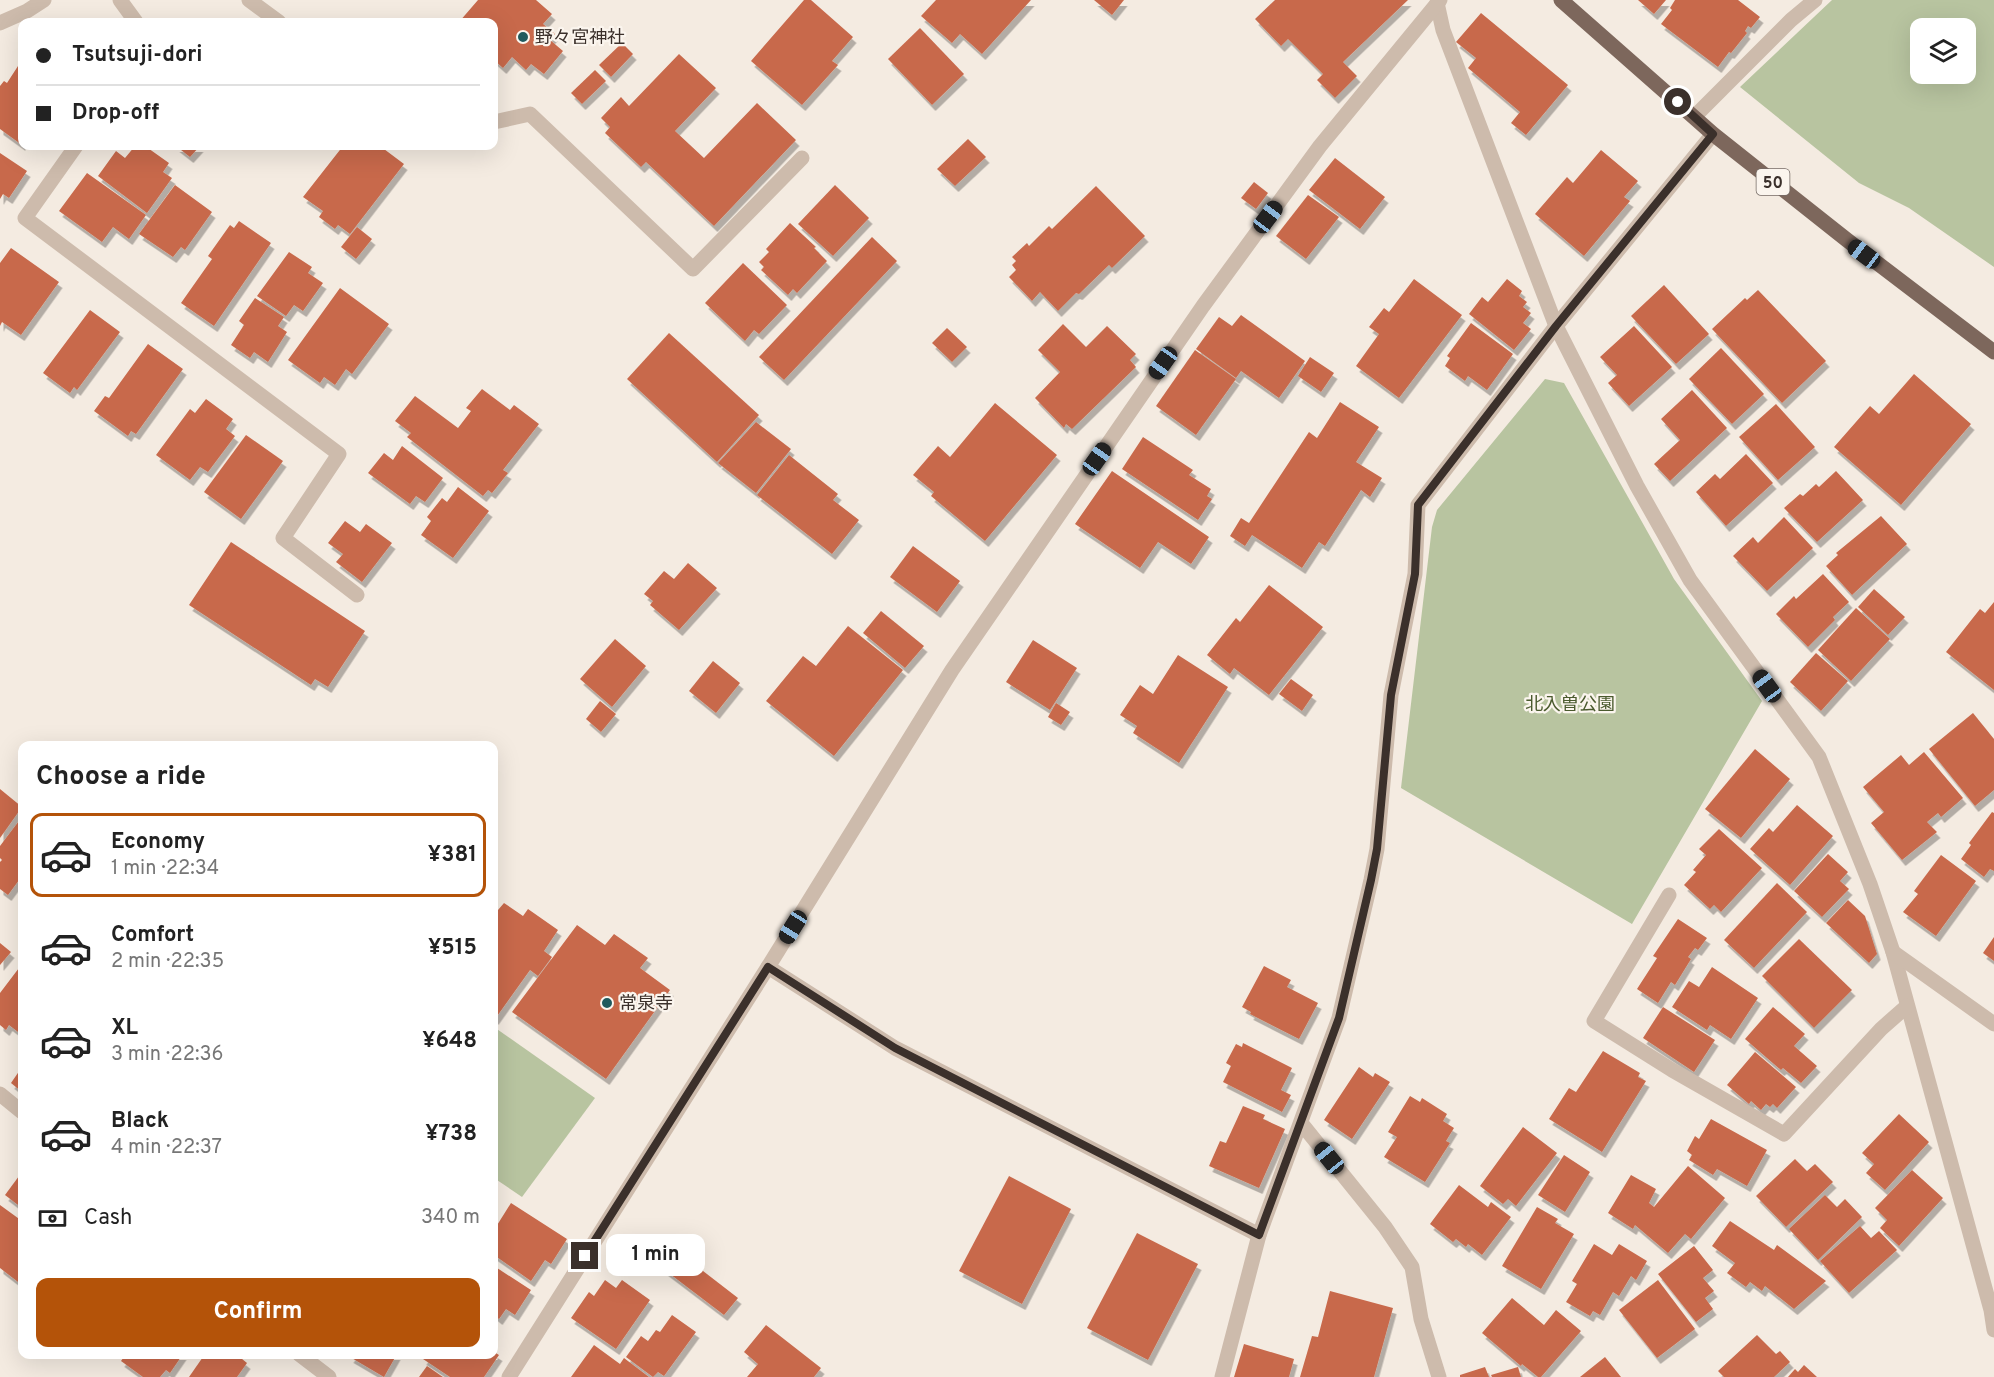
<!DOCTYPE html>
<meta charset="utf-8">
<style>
body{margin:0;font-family:Overpass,"Noto Sans JP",sans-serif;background:#f6f6f6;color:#222;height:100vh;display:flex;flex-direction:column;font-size:22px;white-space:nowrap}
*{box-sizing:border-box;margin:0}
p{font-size:20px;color:#767676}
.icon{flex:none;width:33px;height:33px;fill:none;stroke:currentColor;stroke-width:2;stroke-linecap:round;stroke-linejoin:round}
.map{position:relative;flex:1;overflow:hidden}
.side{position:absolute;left:18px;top:741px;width:480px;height:618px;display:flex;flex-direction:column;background:#fff;border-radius:12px;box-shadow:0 6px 24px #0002}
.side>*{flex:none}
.hud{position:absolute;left:18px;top:18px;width:480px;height:132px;border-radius:12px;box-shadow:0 6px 24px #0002;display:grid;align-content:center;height:132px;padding:0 18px;background:#fff}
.tools{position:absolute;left:1910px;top:18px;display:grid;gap:12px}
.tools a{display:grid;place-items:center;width:66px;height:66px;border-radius:12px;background:#fff;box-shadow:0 6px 24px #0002;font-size:30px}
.end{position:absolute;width:27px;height:27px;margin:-14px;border:8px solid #3b302b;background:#fff;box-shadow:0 0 0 3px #fff}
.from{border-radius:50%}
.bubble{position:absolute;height:42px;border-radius:12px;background:#fff;box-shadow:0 6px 24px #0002;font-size:20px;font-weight:700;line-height:42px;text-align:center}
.car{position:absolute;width:18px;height:36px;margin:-18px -9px;border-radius:8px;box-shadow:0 0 4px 2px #0007;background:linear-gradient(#222 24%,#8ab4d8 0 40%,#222 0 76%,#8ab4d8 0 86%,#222 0)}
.hud b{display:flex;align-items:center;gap:21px;height:57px;font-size:22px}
.hud b+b{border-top:2px solid #e0e0e0}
.hud i{width:15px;height:15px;background:#222}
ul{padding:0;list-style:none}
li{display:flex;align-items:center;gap:18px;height:84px;margin:0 12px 9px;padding:0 6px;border:3px solid transparent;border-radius:12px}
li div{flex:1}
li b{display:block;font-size:22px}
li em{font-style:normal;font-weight:700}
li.current{border-color:#b45309}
li>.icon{width:54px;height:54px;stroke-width:1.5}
h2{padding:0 18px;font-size:27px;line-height:72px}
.pay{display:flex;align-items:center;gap:15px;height:66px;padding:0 18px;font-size:22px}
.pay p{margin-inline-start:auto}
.primary-button{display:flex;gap:12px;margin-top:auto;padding:12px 18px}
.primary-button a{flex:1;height:69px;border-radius:12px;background:#b45309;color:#fff;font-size:24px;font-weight:700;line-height:69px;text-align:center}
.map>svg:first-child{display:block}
</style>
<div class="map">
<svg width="1994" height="1377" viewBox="0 0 1994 1377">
<defs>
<filter id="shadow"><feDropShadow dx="3.5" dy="6" stdDeviation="0" flood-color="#0004"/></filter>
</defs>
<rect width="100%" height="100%" fill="#f4ebe1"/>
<!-- green -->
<g fill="#b8c4a0" fill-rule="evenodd">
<path d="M1832,0H1994V267L1909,208L1859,183L1740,87ZM1920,28H1965V74H1920Z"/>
<path d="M1545,379L1564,383L1674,579L1762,701L1632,924L1401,788L1432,527L1437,510Z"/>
<path d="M494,1027L595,1098L522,1197L494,1178Z"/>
</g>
<!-- building -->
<g fill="#c8694b" filter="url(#shadow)">
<path d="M478,0H536L552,14L543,24L555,34L550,40L563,51L544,74L531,64L526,70L512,57L503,68L494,60V22H459Z"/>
<path d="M804,0H811L853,37L832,61L838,65L802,105L751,61Z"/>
<path d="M936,0H1031L982,54L960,34L952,43L921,16Z"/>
<path d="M1094,0H1124L1112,15Z"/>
<path d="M1275,0H1408L1343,62L1357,76L1335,98L1317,80L1323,74L1288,39L1281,46L1255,19Z"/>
<path d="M1638,0H1666L1654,14Z"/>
<path d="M1675,0H1738L1760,17L1751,28L1748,26L1745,31L1747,33L1731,53L1729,52L1718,67L1661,24L1672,10L1670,8Z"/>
<path d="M1481,13L1568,85L1526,135L1511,123L1520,112L1468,68L1476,58L1456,42Z"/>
<path d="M920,28L964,74L932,105L888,59Z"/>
<path d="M622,43L633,54L611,77L599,65Z"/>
<path d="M679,54L716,88L675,131L704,158L757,103L796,140L714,226L646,162L641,167L605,133L610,127L601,118L621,97L629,106Z"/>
<path d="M18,66L21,69L22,67V145L0,129V86L4,81L7,83Z"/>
<path d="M595,70L606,81L582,104L571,93Z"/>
<path d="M968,139L986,157L955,186L937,169Z"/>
<path d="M135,146H145L169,163L163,172L172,178L147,213L98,176L116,151L125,158Z"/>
<path d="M176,146H200L190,157Z"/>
<path d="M343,146H380L404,164L350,234L338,225L335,229L319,217L323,211L303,197Z"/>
<path d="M1601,150L1638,181L1624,197L1630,201L1584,256L1535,214L1567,177L1573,183Z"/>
<path d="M0,153L27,171L9,198L3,194L0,199Z"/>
<path d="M1335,158L1385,197L1360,229L1309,190Z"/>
<path d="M87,173L146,215L129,239L113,227L102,242L59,211Z"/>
<path d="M1254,182L1268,193L1256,209L1241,198Z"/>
<path d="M175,185L212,212L185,250L181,247L173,257L139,234Z"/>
<path d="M835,185L869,218L833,256L798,224Z"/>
<path d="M1096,186L1145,236L1112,268L1109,265L1079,294L1076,293L1058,311L1040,292L1032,301L1009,277L1016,270L1012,265L1016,261L1012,257L1027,243L1029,246L1049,226L1052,229Z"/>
<path d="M1308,195L1339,217L1306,259L1276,236Z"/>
<path d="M239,221L271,243L214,326L181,303L212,259L208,256L230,225L234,228Z"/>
<path d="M790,223L816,247L814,248L827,261L797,293L793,289L788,295L761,270L764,267L759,262L769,252L766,249Z"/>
<path d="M357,227L372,239L356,259L341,247Z"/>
<path d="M872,237L897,261L784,380L759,357Z"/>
<path d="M11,248L59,282L21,335L2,322L0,326V263Z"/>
<path d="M289,252L312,267L308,273L323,283L303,311L294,305L286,316L257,296Z"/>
<path d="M743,263L787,305L759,334L754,330L745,341L705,303Z"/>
<path d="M1414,279L1462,315L1399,398L1356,366L1379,334L1369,327L1384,308L1389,312Z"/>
<path d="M1507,279L1522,291L1519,296L1527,302L1523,307L1531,313L1523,323L1531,329L1514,350L1469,314L1482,297L1488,302Z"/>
<path d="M1664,285L1709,334L1676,364L1631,316Z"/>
<path d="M340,288L389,324L352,374L346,369L335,385L324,377L320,383L288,360Z"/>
<path d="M1758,290L1826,361L1782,403L1712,329L1745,298L1747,300Z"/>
<path d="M255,298L284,317L278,326L287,332L268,362L254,352L250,358L231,345L244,325L239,321Z"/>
<path d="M90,310L120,332L77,390L74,387L70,393L43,373Z"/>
<path d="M1241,315L1305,361L1279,398L1241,371L1236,378L1196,349L1219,317L1232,326Z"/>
<path d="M1471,323L1513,354L1487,390L1468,376L1465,381L1445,366L1450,358L1447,356Z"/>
<path d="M1063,324L1086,347L1107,326L1136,354L1130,360L1136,367L1072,429L1066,424L1064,428L1035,398L1060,372L1038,350Z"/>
<path d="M1634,326L1672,367L1629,406L1608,383L1617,375L1600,357Z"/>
<path d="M947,328L967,347L952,362L932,343Z"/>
<path d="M669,333L759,415L717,462L627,379Z"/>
<path d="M148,344L183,369L136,434L131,431L128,436L94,411L105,396L109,398Z"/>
<path d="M1721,348L1764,394L1732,424L1689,379Z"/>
<path d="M1195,350L1236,379L1196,435L1156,406Z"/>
<path d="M1310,357L1334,373L1321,392L1298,376Z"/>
<path d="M1914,374L1971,424L1901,505L1834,447L1870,406L1879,414Z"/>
<path d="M482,389L510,410L514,405L539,424L503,470L508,473L492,493L488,490L483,496L407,437L411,433L395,421L415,396L458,428L471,411L466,408Z"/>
<path d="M1692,390L1727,428L1670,481L1654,464L1680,440L1661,419Z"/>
<path d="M206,399L233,419L226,429L235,436L208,472L200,467L190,480L156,455L190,409L195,413Z"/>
<path d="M1340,402L1379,427L1356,462L1382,478L1370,497L1361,490L1325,546L1319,542L1302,568L1252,535L1245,546L1230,536L1241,518L1249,523L1309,432L1317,438Z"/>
<path d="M995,403L1057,455L985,541L931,496L934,492L913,475L938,446L950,457Z"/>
<path d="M1776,404L1815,447L1778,480L1739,437Z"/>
<path d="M756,422L791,449L756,493L718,463Z"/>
<path d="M246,435L283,461L241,519L204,492Z"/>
<path d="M1143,437L1193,470L1189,475L1211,489L1207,496L1212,499L1198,520L1122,469Z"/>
<path d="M402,446L443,478L425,502L416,496L410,504L368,473L384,453L393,460Z"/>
<path d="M1746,454L1773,483L1726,526L1696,492L1715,474L1720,479Z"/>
<path d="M789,455L838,494L833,500L859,520L832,554L757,495Z"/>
<path d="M1112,471L1209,537L1191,564L1158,542L1140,568L1075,524Z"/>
<path d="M1836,471L1863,500L1817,542L1784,508L1800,494L1803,496L1816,484L1819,487Z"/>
<path d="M458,487L489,511L453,558L421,535L431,521L427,517L442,498L447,502Z"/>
<path d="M1881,516L1907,544L1852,595L1826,566L1838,555L1836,553Z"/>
<path d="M1784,517L1813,548L1767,591L1733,556L1753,537L1758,543Z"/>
<path d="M345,521L360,532L366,524L392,543L362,582L336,562L343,554L328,543Z"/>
<path d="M231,542L365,631L328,687L315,679L311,685L189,605Z"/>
<path d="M913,546L960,581L937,612L890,577Z"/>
<path d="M688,563L717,588L679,630L650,605L653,601L644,594L664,571L674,579Z"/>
<path d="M1823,574L1849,602L1833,617L1835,620L1808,647L1776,614L1794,596L1796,599Z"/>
<path d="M1269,585L1323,627L1269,695L1234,668L1230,674L1207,655L1236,618L1240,622Z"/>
<path d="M1874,589L1905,617L1888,635L1858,607Z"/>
<path d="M1994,602V690L1946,652L1980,609L1985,613Z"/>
<path d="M1856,608L1890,639L1851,681L1818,650Z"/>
<path d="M881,611L924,646L905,668L863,633Z"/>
<path d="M848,626L903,670L834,756L766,701L803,656L816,666Z"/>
<path d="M615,639L646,666L612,707L580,679Z"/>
<path d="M1033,640L1077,668L1050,710L1006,682Z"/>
<path d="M1816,653L1848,681L1821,711L1790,682Z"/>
<path d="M1178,655L1228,687L1179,763L1133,733L1137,726L1120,715L1140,685L1153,694Z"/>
<path d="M713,661L740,683L716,713L689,691Z"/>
<path d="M1291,679L1313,695L1302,711L1279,694Z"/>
<path d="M600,701L616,714L601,732L586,719Z"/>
<path d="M1056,703L1070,712L1061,725L1048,717Z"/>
<path d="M1973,713L1994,739V790L1975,806L1929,749Z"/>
<path d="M1755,749L1790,779L1741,838L1705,809Z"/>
<path d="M1924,752L1963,798L1941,817L1938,813L1927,822L1937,832L1902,860L1871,823L1884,812L1863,787L1901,755L1909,765Z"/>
<path d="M0,789L22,807L0,838Z"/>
<path d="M1797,805L1833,836L1790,885L1750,849L1769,828L1773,832Z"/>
<path d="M1992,812L1994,813V871L1990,869L1984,877L1961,859L1971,845L1969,843Z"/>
<path d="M22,817V876L8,895L0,889V862L2,860L0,858V846Z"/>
<path d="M1719,829L1762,868L1721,912L1714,905L1710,909L1684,885L1696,872L1693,870L1706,855L1699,849Z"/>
<path d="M1828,854L1848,872L1840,881L1849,889L1822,917L1794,891Z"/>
<path d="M1941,855L1976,881L1936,936L1903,912L1918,894L1914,891Z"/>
<path d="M1777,883L1807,912L1754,968L1724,940Z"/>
<path d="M1848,900L1865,916L1877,954L1869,963L1826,923Z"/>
<path d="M504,903L523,916L528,909L558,930L544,951L552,957L538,976L530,970L495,1019L494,1018V907L498,910Z"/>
<path d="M1678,919L1707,938L1698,950L1695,948L1688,957L1691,959L1675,985L1671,982L1658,1003L1637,989L1657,958L1653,956Z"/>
<path d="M577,925L605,945L614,934L648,958L640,968L670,990L606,1079L512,1012Z"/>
<path d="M1994,937V961L1983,953Z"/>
<path d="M1799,939L1852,990L1814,1028L1762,976Z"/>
<path d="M0,943L11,952L0,965Z"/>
<path d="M22,964V1035L9,1025L6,1030L0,1025V993Z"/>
<path d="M1264,966L1291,980L1287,987L1318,1003L1299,1039L1250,1014L1251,1012L1242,1007Z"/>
<path d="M1712,967L1758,998L1731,1039L1710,1025L1707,1030L1672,1007L1689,981L1699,987Z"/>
<path d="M1663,1007L1715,1040L1694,1072L1643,1038Z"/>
<path d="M1773,1007L1805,1034L1794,1046L1817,1066L1801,1083L1783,1068L1781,1070L1745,1039Z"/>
<path d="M1243,1043L1292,1068L1281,1090L1291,1095L1282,1112L1223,1082L1231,1066L1226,1063L1236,1044L1242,1047Z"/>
<path d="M1603,1051L1640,1073L1638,1077L1646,1081L1602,1152L1549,1119L1569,1088L1576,1092Z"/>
<path d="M1755,1052L1796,1087L1777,1108L1773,1104L1770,1107L1766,1104L1761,1110L1751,1101L1749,1104L1727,1085Z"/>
<path d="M22,1067V1092L11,1083Z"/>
<path d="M1359,1067L1373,1077L1375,1073L1390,1082L1352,1139L1324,1120Z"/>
<path d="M1410,1096L1420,1102L1422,1098L1447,1114L1443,1121L1454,1128L1446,1141L1450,1143L1425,1182L1384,1157L1397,1137L1388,1132Z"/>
<path d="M1243,1106L1265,1115L1263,1119L1285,1129L1259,1188L1209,1166L1220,1141L1226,1143Z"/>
<path d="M1899,1114L1929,1142L1885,1190L1866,1173L1874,1164L1862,1153Z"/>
<path d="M1711,1119L1767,1150L1747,1186L1717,1169L1713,1175L1689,1160L1692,1155L1687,1151L1695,1136L1699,1139Z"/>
<path d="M1523,1127L1557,1153L1516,1206L1508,1199L1503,1204L1480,1186Z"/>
<path d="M1564,1155L1590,1172L1565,1212L1538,1195Z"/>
<path d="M1795,1159L1807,1171L1815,1164L1833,1182L1786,1227L1756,1196Z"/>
<path d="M1688,1166L1725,1198L1691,1239L1685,1234L1668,1253L1635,1225L1633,1229L1608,1213L1631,1175L1656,1189L1649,1203L1654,1207Z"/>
<path d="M1912,1170L1943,1198L1899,1246L1880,1228L1887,1220L1875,1208Z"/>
<path d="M22,1172V1208L5,1195Z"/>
<path d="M1009,1176L1071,1209L1022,1304L959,1271Z"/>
<path d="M1459,1185L1488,1207L1491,1202L1511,1217L1482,1255L1468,1244L1466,1247L1456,1239L1453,1242L1430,1224Z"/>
<path d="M1825,1195L1837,1207L1845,1199L1862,1217L1818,1260L1789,1229Z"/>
<path d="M511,1203L567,1239L551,1264L545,1260L531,1281L494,1255V1230Z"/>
<path d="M0,1205L22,1221V1285L0,1268Z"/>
<path d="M1537,1207L1558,1219L1555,1223L1574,1234L1541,1289L1502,1266Z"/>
<path d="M1730,1221L1774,1250L1777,1245L1826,1281L1794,1309L1765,1286L1762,1291L1750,1282L1746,1287L1727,1273L1735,1263L1712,1246Z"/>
<path d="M1860,1226L1871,1238L1879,1231L1897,1250L1849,1293L1820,1261Z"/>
<path d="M1137,1233L1198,1264L1148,1360L1087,1328Z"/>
<path d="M659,1237L738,1298L724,1315L645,1255Z"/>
<path d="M1594,1244L1612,1255L1619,1244L1647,1261L1636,1280L1631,1276L1619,1296L1613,1292L1600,1315L1593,1311L1590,1316L1566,1302L1577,1284L1572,1281Z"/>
<path d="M1694,1246L1713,1270L1703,1278L1714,1291L1705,1298L1713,1309L1696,1322L1658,1274Z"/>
<path d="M494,1266L531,1290L515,1315L506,1309L499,1319L494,1315Z"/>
<path d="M605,1280L616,1288L622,1280L650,1300L616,1349L571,1318L589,1292L594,1296Z"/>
<path d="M1658,1280L1695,1329L1657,1358L1619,1310Z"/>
<path d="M1330,1291L1393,1308L1374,1377H1300L1312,1336L1318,1337Z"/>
<path d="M1512,1298L1544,1325L1556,1310L1581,1331L1541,1377H1538L1522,1364L1521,1366L1482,1333Z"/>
<path d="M672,1315L696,1332L664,1376L658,1372L653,1377L626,1357L641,1336L648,1341L656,1330L660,1332Z"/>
<path d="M766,1325L821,1368L814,1377H747L758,1364L744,1352Z"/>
<path d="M1757,1335L1776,1354L1780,1351L1790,1362L1774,1377H1724L1718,1371Z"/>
<path d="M1244,1344L1294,1359L1289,1377H1234Z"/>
<path d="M594,1345L620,1364L624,1358L649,1377H571Z"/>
<path d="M494,1352L499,1355L484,1377H450L423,1359L426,1354H494Z"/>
<path d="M126,1354H183L170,1373L166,1370L160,1377H143L121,1361Z"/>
<path d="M205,1354H236L247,1363L237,1377H189Z"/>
<path d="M352,1354H397L384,1377L350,1357Z"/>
<path d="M1605,1357L1621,1377H1580Z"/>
<path d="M1804,1365L1817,1377H1788L1795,1369L1798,1372Z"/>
<path d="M427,1366L443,1377H419Z"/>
<path d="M1485,1367L1489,1377H1460V1375Z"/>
<path d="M1518,1367L1521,1377H1492L1491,1375Z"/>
</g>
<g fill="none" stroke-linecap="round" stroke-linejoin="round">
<!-- minor -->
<g stroke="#cdbbac" stroke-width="15">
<path d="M120,0L136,22"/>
<path d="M249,0L279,22"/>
<path d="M1437,3L1443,30L1556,326L1637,486L1690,580L1819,757L1870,884L1893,952L1991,1310L1994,1330"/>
<path d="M0,23L27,11L44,0"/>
<path d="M1695,116L1791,20L1815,0"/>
<path d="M494,122L530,114L693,269L802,158"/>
<path d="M76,146L25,218L339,454L283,538L357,595"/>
<path d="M1669,895L1594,1021L1672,1070L1784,1134L1881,1029L1907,1006"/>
<path d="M1893,952L1994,1024"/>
<path d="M768,967L895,1048L1259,1235"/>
<path d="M0,1094L22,1112"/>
<path d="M1301,1123L1385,1227L1412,1267L1421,1319L1439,1377"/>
<path d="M299,1354L329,1377"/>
<path d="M509,1377L768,967L952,670L1203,306L1320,146L1440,0"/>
<path d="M1222,1377L1259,1235L1339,1018L1371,880L1377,849L1391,695L1415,574L1418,505L1556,326L1713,134"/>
</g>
<!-- primary -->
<path stroke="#7d675c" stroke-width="15" d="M1561,0L1713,134L1847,240L1994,352"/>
</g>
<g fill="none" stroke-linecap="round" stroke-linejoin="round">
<!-- route -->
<path stroke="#3b302b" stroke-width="8" d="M585,1256L768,967L895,1048L1259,1235L1339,1018L1371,880L1377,849L1391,695L1415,574L1418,505L1556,326L1713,134L1678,102"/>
</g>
<!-- markers -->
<g fill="#1f5a5e" stroke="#fbf5ee" stroke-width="2">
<circle cx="523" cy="37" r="6"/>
<circle cx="607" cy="1003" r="6"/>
</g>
<g text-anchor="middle" stroke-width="4.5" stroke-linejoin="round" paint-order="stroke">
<!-- shield labels -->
<rect fill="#fbf5ee" stroke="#756b66" stroke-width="1.5" x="1756.5" y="169" width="33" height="26" rx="4.5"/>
<g font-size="16" font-weight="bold" fill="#3b302b">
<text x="1773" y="188">50</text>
</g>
<!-- poi labels -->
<g font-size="18" fill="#3b302b" stroke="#fbf5ee" text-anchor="start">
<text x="535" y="43">野々宮神社</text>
<text x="619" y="1009">常泉寺</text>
</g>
<!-- park labels -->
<g font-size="18" fill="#4a5a2e" stroke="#fbf5ee">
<text x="1570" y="710">北入曽公園</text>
</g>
</g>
</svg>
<div class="tools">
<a><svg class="icon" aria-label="layers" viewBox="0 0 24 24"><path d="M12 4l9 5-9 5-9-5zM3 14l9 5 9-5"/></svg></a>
</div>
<i class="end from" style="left:1678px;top:102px"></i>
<i class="end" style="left:585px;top:1256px"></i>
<div class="bubble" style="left:606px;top:1234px;width:99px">1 min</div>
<i class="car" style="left:1268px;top:217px;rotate:37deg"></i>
<i class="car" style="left:1864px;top:254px;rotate:307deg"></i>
<i class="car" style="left:1163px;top:363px;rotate:215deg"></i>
<i class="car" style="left:1097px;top:459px;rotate:35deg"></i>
<i class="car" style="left:1767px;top:686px;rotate:324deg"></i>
<i class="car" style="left:793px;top:927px;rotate:212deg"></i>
<i class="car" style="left:1329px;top:1158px;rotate:321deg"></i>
<div class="hud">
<b><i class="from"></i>Tsutsuji-dori</b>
<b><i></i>Drop-off</b>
</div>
<section class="side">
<h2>Choose a ride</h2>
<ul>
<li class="current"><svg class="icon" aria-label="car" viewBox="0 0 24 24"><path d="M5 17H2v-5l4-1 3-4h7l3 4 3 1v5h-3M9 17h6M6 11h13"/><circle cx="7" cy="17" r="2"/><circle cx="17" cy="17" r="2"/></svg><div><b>Economy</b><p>1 min · 22:34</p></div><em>¥381</em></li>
<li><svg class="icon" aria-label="car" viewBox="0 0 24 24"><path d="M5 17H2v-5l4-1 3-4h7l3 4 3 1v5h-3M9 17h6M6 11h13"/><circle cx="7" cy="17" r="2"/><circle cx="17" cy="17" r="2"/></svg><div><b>Comfort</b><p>2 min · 22:35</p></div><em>¥515</em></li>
<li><svg class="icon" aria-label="car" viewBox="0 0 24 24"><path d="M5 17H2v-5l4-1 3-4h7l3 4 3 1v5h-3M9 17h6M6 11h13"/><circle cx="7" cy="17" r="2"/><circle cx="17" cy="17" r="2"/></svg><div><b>XL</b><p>3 min · 22:36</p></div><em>¥648</em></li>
<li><svg class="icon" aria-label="car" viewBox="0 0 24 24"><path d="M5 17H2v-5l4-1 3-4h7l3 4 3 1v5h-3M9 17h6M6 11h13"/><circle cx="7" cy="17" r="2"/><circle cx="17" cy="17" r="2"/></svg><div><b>Black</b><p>4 min · 22:37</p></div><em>¥738</em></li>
</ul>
<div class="pay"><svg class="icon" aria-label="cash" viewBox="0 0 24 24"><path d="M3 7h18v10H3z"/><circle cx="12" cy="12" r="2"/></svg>Cash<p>340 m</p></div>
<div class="primary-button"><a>Confirm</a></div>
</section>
</div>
